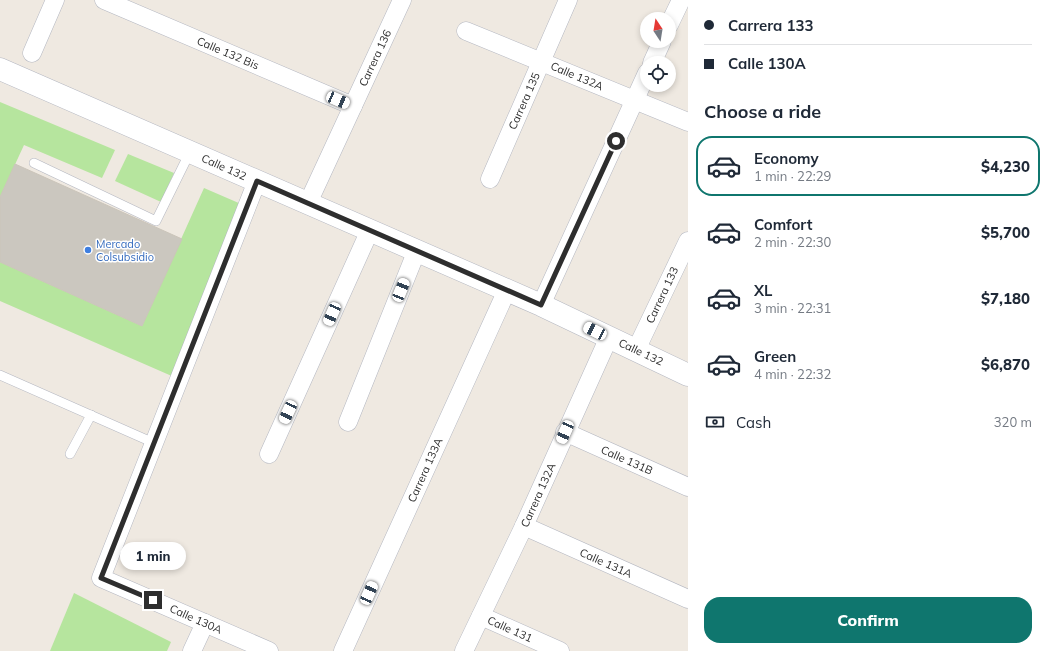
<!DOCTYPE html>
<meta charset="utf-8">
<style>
body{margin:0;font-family:Mulish,sans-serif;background:#f6f6f7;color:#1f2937;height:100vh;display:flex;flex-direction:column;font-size:15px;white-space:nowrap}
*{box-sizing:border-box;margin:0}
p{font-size:13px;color:#747a83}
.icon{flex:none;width:22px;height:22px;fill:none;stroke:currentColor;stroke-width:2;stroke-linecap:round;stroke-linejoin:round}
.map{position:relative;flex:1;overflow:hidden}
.drawer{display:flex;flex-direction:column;background:#fff;width:360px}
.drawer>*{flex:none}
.banner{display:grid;align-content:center;height:88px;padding:0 16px;background:#fff}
.needle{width:26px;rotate:348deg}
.controls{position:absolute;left:640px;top:12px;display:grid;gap:8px}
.controls a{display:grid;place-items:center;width:36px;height:36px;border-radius:50%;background:#fff;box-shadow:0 2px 6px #0003;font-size:20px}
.end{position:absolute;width:18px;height:18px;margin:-9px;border:5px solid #2e2e2e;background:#fff;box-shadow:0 0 0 2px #fff}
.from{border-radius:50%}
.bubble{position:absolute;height:28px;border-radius:14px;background:#fff;box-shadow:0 2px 6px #0003;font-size:13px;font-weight:800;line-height:28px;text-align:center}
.car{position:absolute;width:12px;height:24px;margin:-12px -6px;border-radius:5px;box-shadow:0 0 3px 1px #0007;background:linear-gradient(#fff 24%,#345 0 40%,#fff 0 76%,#345 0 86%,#fff 0)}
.banner b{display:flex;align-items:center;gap:14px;height:38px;font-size:15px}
.banner b+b{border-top:1px solid #e0e1e3}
.banner i{width:10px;height:10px;background:#1f2937}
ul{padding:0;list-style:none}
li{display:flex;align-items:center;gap:12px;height:60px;margin:0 8px 6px;padding:0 8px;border:2px solid transparent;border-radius:16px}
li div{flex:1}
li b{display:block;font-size:15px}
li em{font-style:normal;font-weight:800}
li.current{border-color:#0f766e}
li>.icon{width:36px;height:36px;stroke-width:1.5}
h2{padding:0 16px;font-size:18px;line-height:48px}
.pay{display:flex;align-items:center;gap:10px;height:44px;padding:0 16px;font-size:15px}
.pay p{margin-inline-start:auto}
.primary-button{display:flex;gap:8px;margin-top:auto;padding:8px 16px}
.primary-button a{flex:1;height:46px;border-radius:16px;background:#0f766e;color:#fff;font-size:16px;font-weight:800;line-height:46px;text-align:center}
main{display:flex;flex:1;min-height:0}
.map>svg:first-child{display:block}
</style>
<main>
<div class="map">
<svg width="688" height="651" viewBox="0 0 688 651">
<rect width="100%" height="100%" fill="#efe9e1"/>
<!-- green -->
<g fill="#b6e59e">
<path d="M0,102L115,150L102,178L24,145L0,197Z"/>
<path d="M128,154L174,173L161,202L115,181Z"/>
<path d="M204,188L241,204L174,377L0,301V262L142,326Z"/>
<path d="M74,593L171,642L167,651H50Z"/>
</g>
<!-- building -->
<path fill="#cbc7bf" stroke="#cbc5ba" d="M15,164L182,239L142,326L0,262V197Z"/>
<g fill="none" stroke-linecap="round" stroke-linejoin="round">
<!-- lane casing -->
<g stroke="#b4b7c1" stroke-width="10">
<g id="lane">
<path d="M34,163L156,221L190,152"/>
<path d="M0,375L154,443"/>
<path d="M70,454L91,415"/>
</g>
</g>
<!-- street casing -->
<g stroke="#b4b7c1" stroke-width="19">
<g id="street">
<path d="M104,0L353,106"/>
<path d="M669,25L681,0"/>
<path d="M466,31L688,122"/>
<path d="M32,53L55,0"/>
<path d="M652,63L662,41"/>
<path d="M490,179L568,0"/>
<path d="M257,181L101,578L269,651"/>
<path d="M308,203L402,0"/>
<path d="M541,305L647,73"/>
<path d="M636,350L688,241"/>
<path d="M348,422L417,250"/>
<path d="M565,432L688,487"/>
<path d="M269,454L370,230"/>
<path d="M524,526L688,599"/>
<path d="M481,616L560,651"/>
<path d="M192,651L205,623"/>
<path d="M343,651L507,290"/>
<path d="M464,651L524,526L609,337"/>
</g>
</g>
<!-- secondary casing -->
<g stroke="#b4b7c1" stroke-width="23">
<path id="secondary" d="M0,69L541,305L688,375"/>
</g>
<!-- lane -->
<use href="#lane" stroke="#fff" stroke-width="9"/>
<!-- street -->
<use href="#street" stroke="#fff" stroke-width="18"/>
<!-- secondary -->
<use href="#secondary" stroke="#fff" stroke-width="22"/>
</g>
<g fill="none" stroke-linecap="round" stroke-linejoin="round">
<!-- route -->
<path stroke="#2e2e2e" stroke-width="5" d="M153,600L101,578L257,181L541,305L616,141"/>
</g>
<!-- markers -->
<circle fill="#3f7fe0" stroke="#fff" stroke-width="1.5" cx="88" cy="250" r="4"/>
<g text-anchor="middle" stroke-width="3" stroke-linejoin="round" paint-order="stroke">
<!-- street labels -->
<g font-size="11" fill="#2e2e2e" stroke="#fff">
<text transform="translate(228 53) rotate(23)" y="4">Calle 132 Bis</text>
<text transform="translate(375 58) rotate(-65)" y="4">Carrera 136</text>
<text transform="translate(577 76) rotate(23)" y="4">Calle 132A</text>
<text transform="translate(524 101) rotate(-66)" y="4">Carrera 135</text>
<text transform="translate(224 167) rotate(24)" y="4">Calle 132</text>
<text transform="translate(662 295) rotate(-65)" y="4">Carrera 133</text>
<text transform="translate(641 352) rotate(25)" y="4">Calle 132</text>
<text transform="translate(627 460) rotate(24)" y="4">Calle 131B</text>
<text transform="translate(425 470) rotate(-66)" y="4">Carrera 133A</text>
<text transform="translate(538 495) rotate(-66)" y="4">Carrera 132A</text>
<text transform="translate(606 563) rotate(24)" y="4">Calle 131A</text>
<text transform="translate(196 619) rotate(24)" y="4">Calle 130A</text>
<text transform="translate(510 629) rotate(24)" y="4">Calle 131</text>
</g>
<!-- shop labels -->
<g font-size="11" fill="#366cbe" stroke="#fff" text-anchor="start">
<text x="96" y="248">Mercado<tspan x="96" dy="13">Colsubsidio</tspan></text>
</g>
</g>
</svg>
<div class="controls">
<a><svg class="needle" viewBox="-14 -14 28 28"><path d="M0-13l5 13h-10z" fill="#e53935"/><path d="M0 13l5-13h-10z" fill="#747a83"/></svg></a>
<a><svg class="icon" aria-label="locate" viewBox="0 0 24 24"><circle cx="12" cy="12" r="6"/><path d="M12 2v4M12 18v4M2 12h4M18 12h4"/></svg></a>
</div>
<i class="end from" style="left:616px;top:141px"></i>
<i class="end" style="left:153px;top:600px"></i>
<div class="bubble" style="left:120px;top:542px;width:66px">1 min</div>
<i class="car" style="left:338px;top:100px;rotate:113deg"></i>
<i class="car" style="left:401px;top:290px;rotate:22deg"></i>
<i class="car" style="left:332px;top:314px;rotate:204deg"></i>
<i class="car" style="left:595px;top:331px;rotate:296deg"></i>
<i class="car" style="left:288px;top:412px;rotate:205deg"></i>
<i class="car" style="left:565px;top:432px;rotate:204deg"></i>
<i class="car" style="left:369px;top:593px;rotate:24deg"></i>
</div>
<section class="drawer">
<div class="banner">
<b><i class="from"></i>Carrera 133</b>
<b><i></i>Calle 130A</b>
</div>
<h2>Choose a ride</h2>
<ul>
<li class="current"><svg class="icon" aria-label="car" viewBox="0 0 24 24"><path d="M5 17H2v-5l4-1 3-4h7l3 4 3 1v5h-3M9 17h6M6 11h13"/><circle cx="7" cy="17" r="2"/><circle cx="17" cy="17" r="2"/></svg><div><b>Economy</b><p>1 min · 22:29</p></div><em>$4,230</em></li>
<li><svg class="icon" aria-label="car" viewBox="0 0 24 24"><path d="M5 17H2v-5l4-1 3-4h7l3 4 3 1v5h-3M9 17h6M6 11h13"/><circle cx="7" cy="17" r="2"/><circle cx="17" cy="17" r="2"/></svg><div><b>Comfort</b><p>2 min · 22:30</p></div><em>$5,700</em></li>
<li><svg class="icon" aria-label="car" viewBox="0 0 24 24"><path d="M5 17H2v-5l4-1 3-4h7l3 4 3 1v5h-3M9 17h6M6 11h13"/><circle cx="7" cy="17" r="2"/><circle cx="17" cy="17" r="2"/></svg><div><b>XL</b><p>3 min · 22:31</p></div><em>$7,180</em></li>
<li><svg class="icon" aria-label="car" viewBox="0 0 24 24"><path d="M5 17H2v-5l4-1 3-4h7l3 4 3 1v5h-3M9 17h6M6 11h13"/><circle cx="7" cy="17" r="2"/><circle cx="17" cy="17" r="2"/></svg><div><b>Green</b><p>4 min · 22:32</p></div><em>$6,870</em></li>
</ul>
<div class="pay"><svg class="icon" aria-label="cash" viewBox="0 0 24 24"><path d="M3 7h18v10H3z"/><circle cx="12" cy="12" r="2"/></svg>Cash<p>320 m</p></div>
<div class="primary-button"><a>Confirm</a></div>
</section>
</main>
